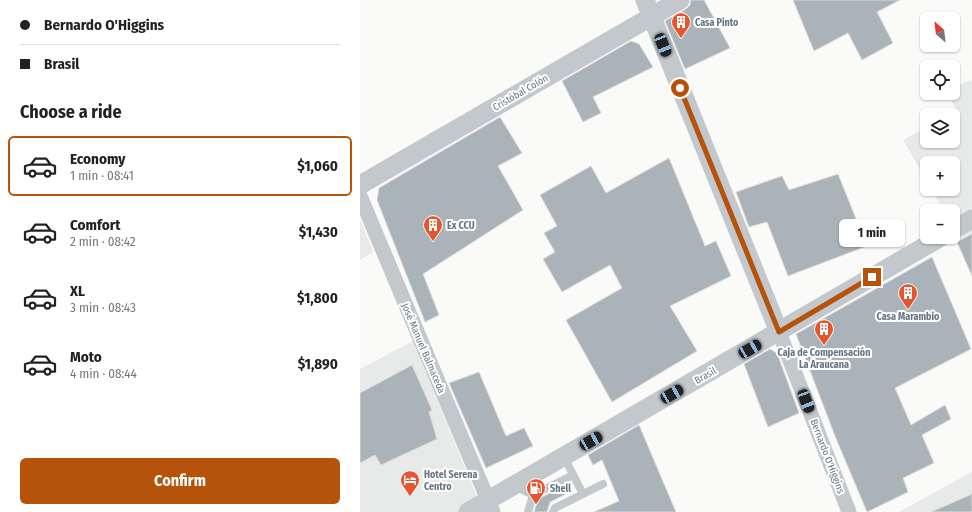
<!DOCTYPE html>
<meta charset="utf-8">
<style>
body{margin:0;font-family:"Fira Sans Condensed",sans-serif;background:#f6f6f6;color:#222;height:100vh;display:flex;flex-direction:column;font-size:15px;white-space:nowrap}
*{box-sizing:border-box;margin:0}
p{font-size:13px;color:#767676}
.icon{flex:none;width:22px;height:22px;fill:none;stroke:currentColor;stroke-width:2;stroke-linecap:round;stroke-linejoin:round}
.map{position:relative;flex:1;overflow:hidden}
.drawer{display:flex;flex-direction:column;background:#fff;width:360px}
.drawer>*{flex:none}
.guide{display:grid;align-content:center;height:88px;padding:0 20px;background:#fff}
.needle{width:26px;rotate:332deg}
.tools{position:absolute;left:560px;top:12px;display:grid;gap:8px}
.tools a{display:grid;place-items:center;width:40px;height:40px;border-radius:6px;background:#fff;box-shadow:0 1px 3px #0004;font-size:20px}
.end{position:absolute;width:18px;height:18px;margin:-9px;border:5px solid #b45309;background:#fff;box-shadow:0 0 0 2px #fff}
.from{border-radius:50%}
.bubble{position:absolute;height:28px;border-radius:6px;background:#fff;box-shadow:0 1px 3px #0004;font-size:13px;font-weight:700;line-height:28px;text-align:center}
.car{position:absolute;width:12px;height:24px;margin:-12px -6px;border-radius:5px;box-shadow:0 0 3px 1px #0007;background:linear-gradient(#222 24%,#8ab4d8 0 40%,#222 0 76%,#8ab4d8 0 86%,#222 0)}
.guide b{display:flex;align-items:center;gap:14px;height:38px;font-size:15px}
.guide b+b{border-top:1px solid #e0e0e0}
.guide i{width:10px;height:10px;background:#222}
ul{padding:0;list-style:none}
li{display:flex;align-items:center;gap:12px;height:60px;margin:0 8px 6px;padding:0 12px;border:2px solid transparent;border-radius:6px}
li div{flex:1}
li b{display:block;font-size:15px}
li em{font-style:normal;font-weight:700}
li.selected{border-color:#b45309}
li>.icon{width:36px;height:36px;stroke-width:1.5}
h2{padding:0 20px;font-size:18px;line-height:48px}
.action{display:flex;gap:8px;margin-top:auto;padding:8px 20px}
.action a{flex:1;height:46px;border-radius:6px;background:#b45309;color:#fff;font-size:16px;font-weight:700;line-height:46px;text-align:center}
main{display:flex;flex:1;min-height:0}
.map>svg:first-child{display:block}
</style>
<main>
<section class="drawer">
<div class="guide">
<b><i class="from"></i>Bernardo O'Higgins</b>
<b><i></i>Brasil</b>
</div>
<h2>Choose a ride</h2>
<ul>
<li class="selected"><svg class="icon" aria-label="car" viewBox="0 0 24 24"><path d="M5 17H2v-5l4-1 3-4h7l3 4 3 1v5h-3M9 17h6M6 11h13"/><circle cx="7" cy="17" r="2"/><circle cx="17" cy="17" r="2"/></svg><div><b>Economy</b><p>1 min · 08:41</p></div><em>$1,060</em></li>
<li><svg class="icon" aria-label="car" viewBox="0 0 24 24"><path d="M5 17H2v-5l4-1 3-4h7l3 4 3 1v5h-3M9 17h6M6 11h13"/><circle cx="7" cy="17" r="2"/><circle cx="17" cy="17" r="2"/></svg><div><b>Comfort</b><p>2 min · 08:42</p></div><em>$1,430</em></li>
<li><svg class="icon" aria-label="car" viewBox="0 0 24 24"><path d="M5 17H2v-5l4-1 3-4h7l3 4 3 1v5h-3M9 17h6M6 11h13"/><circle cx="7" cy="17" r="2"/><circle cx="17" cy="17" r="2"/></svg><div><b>XL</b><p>3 min · 08:43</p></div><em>$1,800</em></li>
<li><svg class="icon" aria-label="car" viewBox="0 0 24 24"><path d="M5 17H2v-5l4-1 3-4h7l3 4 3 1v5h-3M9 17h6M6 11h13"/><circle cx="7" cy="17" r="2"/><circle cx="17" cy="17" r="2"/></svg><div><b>Moto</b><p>4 min · 08:44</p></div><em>$1,890</em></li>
</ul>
<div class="action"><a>Confirm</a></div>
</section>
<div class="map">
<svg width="612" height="512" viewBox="0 0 612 512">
<rect width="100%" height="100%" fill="#fafaf8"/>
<!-- built -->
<g fill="#e8e9e9">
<path d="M612,80V260L593,227V211H584L571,189H593V163H567V181L543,140L567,127V141H593V115H591L597,112L588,93H593V87Z"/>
<path d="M0,219L13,252L0,260Z"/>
<path d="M53,341L123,512H0V369Z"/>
<path d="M612,472V512H539Z"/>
</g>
<!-- building -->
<g fill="#aab3b9" stroke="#dcdcda">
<path d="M331,0H344L370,48L325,69L305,21L326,9L330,5Z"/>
<path d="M433,0H540L517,12L533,43L502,60L488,33L454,51Z"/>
<path d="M271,41L279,44L293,67L233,97L241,113L223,122L202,81Z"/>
<path d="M140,117L162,153L138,166L163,210L63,274L79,315L65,322L17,200L19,188Z"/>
<path d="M309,158L345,246L356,241L371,276L310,306L337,351L252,402L206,320L262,288L250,265L202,292L183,259L195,252L184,233L197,226L180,195L231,166L246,193Z"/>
<path d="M478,174L507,246L428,276L407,222L389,227L376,192L422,176L429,190Z"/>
<path d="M612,234V276L597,242Z"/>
<path d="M572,257L611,349L535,388L551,425L585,405L591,419L562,435L574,463L543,478L548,492L507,512L475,436L436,334Z"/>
<path d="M410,349L417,353L439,413L408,427L384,364Z"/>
<path d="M52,365L72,410L69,412L77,439L21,465L15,455L0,463V393Z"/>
<path d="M119,372L146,436L164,428L173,446L126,468L89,383Z"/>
<path d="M279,425L316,512H234L259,501L242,460L233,465L228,455Z"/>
<path d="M208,484L212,491L190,502L187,512H174L178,499Z"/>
<path d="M612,494V512H571Z"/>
</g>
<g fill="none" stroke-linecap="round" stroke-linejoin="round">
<!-- service -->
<g stroke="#c3c8cc" stroke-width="8">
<path d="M154,486L173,495"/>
<path d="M223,494L243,484"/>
<path d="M168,512L173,495L213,475"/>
<path d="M193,512L195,508L223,494L204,457"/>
</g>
<!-- minor -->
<g stroke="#c3c8cc" stroke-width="15">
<path d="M0,196L133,512"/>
<path d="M419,332L489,512"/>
</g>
<!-- tertiary -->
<g stroke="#c3c8cc" stroke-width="19">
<path d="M285,0L419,332"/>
<path d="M0,185L320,0"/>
<path d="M593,230L612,219"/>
<path d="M108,512L581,237"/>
</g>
</g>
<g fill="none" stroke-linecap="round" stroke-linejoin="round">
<!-- route -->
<path stroke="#b45309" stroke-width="5" d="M320,88L419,332L512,277"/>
</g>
<!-- icons -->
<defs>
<g id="building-pin" transform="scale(1)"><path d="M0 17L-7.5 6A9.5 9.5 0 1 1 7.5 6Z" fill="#e4572e" stroke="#fff"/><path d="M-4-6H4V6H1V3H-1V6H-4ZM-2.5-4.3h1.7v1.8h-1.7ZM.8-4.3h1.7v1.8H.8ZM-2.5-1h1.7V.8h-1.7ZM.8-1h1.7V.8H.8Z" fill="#fff"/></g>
<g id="hotel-pin" transform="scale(1)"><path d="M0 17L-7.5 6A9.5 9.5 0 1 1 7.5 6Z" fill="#e4572e" stroke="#fff"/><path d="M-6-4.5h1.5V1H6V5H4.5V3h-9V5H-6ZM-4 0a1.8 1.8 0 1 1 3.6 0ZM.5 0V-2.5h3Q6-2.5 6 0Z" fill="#fff"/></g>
<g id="fuel-pin" transform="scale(1)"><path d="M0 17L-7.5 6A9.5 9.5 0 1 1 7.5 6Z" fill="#e4572e" stroke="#fff"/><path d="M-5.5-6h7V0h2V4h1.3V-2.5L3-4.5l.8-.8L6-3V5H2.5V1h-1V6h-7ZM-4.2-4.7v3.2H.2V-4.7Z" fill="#fff"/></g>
</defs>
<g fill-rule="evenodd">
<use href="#building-pin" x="321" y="22"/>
<use href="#building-pin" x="73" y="225"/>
<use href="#building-pin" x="548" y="293"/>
<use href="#building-pin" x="464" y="329"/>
<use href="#hotel-pin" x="50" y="480"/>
<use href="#fuel-pin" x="176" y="488"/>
</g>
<g text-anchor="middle" stroke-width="4" stroke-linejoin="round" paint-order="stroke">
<!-- poi labels -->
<g font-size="10" font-weight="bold" fill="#657683" stroke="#fff" text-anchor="start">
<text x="335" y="26">Casa Pinto</text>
<text x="87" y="229">Ex CCU</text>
<text x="548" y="320" text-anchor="middle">Casa Marambio</text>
<text x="464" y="356" text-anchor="middle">Caja de Compensación<tspan x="464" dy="12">La Araucana</tspan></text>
<text x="64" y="478">Hotel Serena<tspan x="64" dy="12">Centro</tspan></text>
<text x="190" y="492">Shell</text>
</g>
<!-- street labels -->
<g font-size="10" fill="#657683" stroke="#fff">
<text transform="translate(160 92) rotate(-30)" y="4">Cristóbal Colón</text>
<text transform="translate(64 348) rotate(67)" y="4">José Manuel Balmaceda</text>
<text transform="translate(345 375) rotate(-30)" y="4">Brasil</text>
<text transform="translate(468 456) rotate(69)" y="4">Bernardo O'Higgins</text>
</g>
</g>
</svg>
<div class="tools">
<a><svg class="needle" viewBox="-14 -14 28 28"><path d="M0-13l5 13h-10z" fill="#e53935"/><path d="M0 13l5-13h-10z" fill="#767676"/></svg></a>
<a><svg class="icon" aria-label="locate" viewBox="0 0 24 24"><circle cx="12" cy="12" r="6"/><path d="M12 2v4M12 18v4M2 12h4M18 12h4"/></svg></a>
<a><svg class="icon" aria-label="layers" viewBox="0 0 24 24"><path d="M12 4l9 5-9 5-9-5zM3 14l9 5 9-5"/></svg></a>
<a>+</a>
<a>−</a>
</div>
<i class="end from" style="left:320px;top:88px"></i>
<i class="end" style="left:512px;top:277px"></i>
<div class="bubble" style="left:479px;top:219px;width:66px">1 min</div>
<i class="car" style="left:303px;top:45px;rotate:158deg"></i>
<i class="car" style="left:390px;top:349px;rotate:60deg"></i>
<i class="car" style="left:312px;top:394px;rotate:60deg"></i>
<i class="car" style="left:446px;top:401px;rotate:159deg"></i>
<i class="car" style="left:231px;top:441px;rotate:60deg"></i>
</div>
</main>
